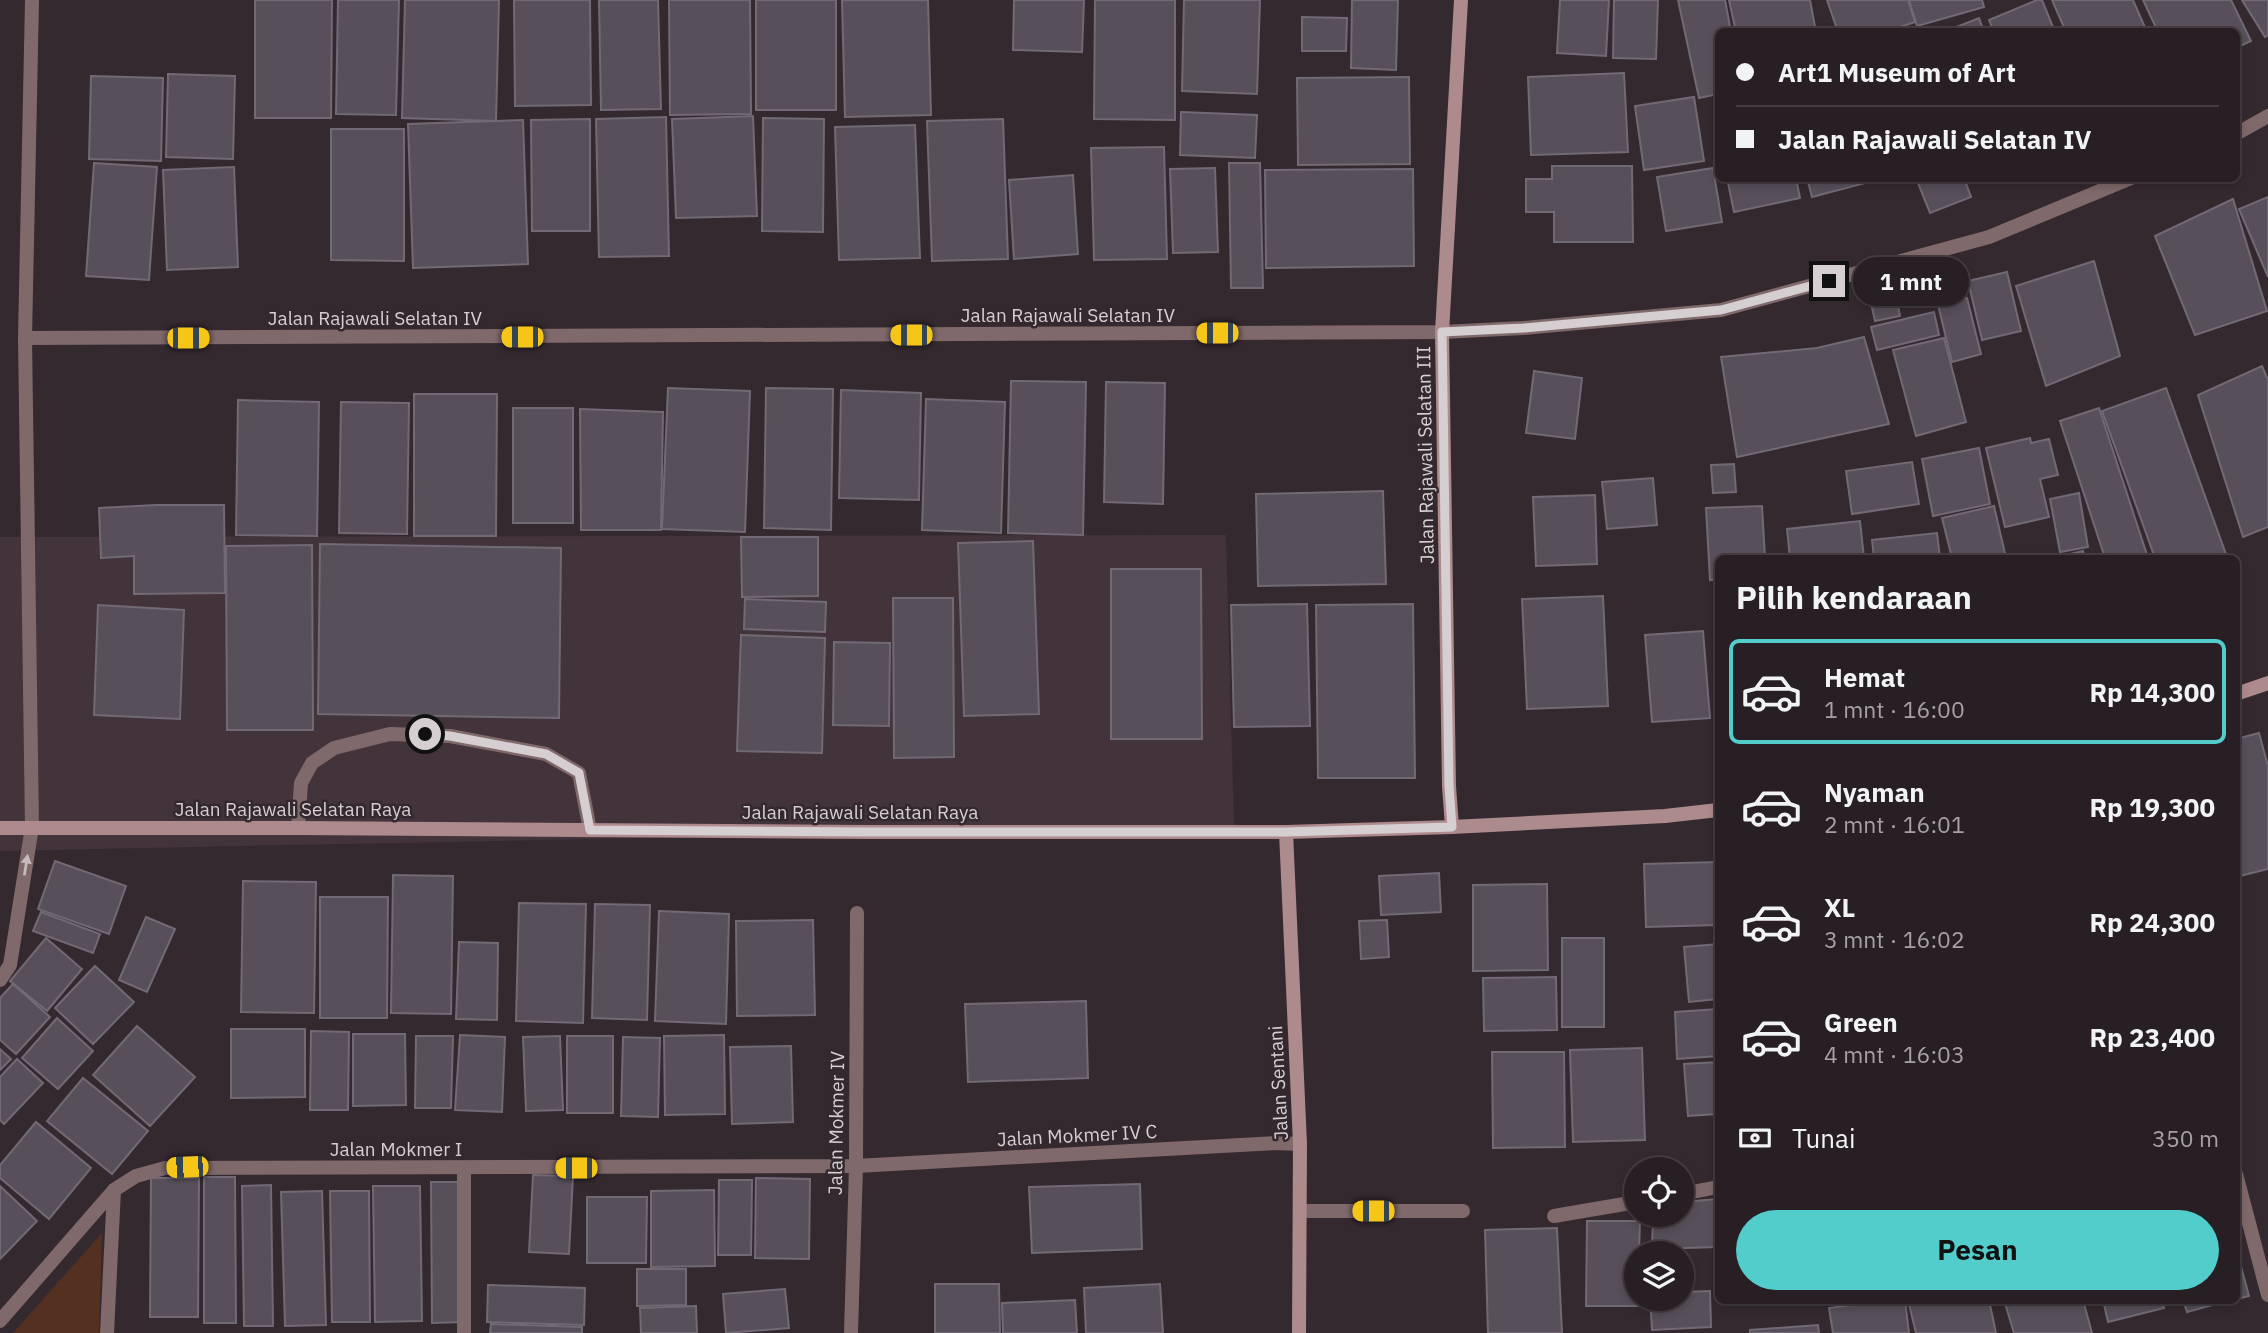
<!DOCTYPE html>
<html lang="id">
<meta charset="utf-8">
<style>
body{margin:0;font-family:"IBM Plex Sans",sans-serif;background:#2f272b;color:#f1f3f6;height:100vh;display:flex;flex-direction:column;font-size:26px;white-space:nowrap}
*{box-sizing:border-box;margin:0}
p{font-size:23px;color:#a4a2a6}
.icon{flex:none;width:38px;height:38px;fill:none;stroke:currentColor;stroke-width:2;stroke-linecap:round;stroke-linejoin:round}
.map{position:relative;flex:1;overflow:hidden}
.side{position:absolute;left:1715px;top:555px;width:525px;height:749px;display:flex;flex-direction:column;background:#271f23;border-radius:10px;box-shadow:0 4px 10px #0003,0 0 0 2px #433d41}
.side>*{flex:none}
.hud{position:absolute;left:1715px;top:28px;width:525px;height:154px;border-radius:10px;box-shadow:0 4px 10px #0003,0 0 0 2px #433d41;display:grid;align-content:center;height:154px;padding:0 21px;background:#271f23}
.controls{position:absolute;left:1624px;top:1157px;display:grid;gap:14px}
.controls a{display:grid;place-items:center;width:70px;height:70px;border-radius:50%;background:#271f23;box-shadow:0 4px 10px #0003,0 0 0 2px #433d41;font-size:35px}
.end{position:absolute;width:32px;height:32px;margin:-16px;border:9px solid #d6cfd2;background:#111;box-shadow:0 0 0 4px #111}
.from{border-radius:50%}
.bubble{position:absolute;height:49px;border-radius:24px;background:#271f23;box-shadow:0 4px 10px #0003,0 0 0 2px #433d41;font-size:23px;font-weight:700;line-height:49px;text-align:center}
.car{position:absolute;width:21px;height:42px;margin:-21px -10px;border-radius:9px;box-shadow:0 0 5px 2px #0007;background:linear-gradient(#f5c518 24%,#345 0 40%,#f5c518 0 76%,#345 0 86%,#f5c518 0)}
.hud b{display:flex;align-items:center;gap:24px;height:66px;font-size:26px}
.hud b+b{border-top:2px solid #433d41}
.hud i{width:18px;height:18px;background:#f1f3f6}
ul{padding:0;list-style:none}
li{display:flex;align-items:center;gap:21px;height:105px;margin:0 14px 10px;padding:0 7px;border:4px solid transparent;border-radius:10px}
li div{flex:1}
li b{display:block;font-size:26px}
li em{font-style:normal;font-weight:700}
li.on{border-color:#52cdcc}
li>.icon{width:63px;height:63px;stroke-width:1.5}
h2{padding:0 21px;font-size:32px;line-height:84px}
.pay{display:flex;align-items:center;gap:18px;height:77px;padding:0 21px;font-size:26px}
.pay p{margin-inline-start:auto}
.primary-button{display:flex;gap:14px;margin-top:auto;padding:14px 21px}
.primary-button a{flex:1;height:80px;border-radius:42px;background:#52cdcc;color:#111;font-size:28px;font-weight:700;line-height:80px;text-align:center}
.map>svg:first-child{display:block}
</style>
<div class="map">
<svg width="2268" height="1333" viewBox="0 0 2268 1333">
<rect width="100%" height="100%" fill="#34292f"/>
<!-- built -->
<path fill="#43333b" d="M1226,535L1234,826L0,851V537Z"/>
<!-- green -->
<path fill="#53301f" d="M102,1233L99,1333H13Z"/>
<!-- building -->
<g fill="#57505a" stroke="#716a74" stroke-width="2">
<path d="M255,0H332L331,118H255Z"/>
<path d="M338,0H399L396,115L336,114Z"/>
<path d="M405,0H499L496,121L402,118Z"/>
<path d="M514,0H590L591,105L515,106Z"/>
<path d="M599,0H658L661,109L601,110Z"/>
<path d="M669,0H750L751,114L670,115Z"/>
<rect x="756" y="0" width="80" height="110"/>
<path d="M842,0H928L931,115L845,117Z"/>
<path d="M1014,0H1084L1082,52L1013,50Z"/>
<path d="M1095,0H1175V120L1094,119Z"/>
<path d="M1184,0H1260L1257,94L1182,91Z"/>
<path d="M1352,0H1398L1396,70L1351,68Z"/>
<path d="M1560,0H1609L1606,56L1557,53Z"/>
<path d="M1614,0H1658L1656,59L1613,58Z"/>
<path d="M1678,0H1725L1731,32H1718V94L1699,98Z"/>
<path d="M1729,0H1810L1816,32H1736Z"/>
<path d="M1827,0H1908L1915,22L1885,32H1838Z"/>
<path d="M1909,0H1982L1984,7L1917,26Z"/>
<path d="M2037,0H2042L2055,32H1994L1989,20Z"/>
<path d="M2052,0H2133L2147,32H2066Z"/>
<path d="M2143,0H2231L2251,41L2236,48V32H2158Z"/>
<path d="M2242,0H2268V35L2265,37Z"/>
<path d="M1302,17L1347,18L1346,51H1302Z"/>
<path d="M1979,18L1984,32H1944Z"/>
<path d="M1624,73L1628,152L1531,155L1528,77Z"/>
<path d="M168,74L235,76L233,159L166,157Z"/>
<path d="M91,76L163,78L161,161L89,159Z"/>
<path d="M1409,77L1410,164L1298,165L1297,78Z"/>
<path d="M1694,97L1704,161L1644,170L1635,106Z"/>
<path d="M1181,112L1257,115L1255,158L1180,155Z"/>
<path d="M753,116L757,216L676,218L672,119Z"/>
<path d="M666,117L669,256L599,257L596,119Z"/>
<path d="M763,118L824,119L823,232L762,231Z"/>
<path d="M590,119V231H532L531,120Z"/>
<path d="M1003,119L1008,259L932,261L927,121Z"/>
<path d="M523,120L528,264L413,268L408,124Z"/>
<path d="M915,125L920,258L839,260L835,127Z"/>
<path d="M331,129H404V261L331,260Z"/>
<path d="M1164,147L1167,259L1094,260L1091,148Z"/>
<path d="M94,163L157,167L149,280L86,276Z"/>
<path d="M1229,163H1260L1263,288H1231Z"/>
<path d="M1552,166H1632L1633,242H1554V212H1526V179H1552Z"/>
<path d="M234,167L238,267L167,270L163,170Z"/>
<path d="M1215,168L1218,252L1173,253L1170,169Z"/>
<path d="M1713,168L1722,222L1666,231L1657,177Z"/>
<path d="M1413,169L1414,266L1266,268L1265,170Z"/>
<path d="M1073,175L1078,254L1014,259L1009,180Z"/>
<path d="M1727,178H1796L1800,198L1734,212Z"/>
<path d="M1807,178H1884L1812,197Z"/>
<path d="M1916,178H1964L1971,197L1930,213Z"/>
<path d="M2268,197V277L2239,209Z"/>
<path d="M2233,199L2267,311L2195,335L2155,236Z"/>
<path d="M2094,261L2120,356L2046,386L2016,286Z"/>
<path d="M2007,272L2021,331L1982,340L1968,281Z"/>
<path d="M1894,285L1900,316L1875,321L1868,290Z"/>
<path d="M1967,298L1981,354L1952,362L1938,305Z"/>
<path d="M1934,312L1939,335L1877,350L1871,327Z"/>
<path d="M1864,337L1889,424L1737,457L1721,357L1817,348Z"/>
<path d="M1944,338L1966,422L1916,436L1893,350Z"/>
<path d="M2262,366L2268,380V527L2243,537L2198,395Z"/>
<path d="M1534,371L1582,378L1575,439L1526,433Z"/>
<path d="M1011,381L1086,382L1083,535L1008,533Z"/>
<path d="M1106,382L1165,383L1163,504L1104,502Z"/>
<path d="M668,388L750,391L745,532L662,529Z"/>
<path d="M766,388L833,389L831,530L764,528Z"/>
<path d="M2166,388L2227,557L2223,558H2155L2102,411Z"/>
<path d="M841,390L921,393L919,500L839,498Z"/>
<path d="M414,394H497L496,536H414Z"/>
<path d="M926,399L1005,402L1001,533L922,530Z"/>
<path d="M238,400L319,402L317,536L236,535Z"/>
<path d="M341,402L409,403L407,534L339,533Z"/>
<rect x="513" y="408" width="60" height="115"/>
<path d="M2099,408L2148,558H2105L2060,421Z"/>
<path d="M580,409L663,412L661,530H581Z"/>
<path d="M2030,438L2031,443L2049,439L2058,475L2040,479L2049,517L2005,527L1986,448Z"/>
<path d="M1979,448L1990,504L1933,516L1922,459Z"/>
<path d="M1912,462L1919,504L1852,514L1846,471Z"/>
<path d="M1734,464L1736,492L1713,493L1711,465Z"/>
<path d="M1653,478L1657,525L1607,529L1602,482Z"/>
<path d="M1383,491L1386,584L1258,586L1256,494Z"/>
<path d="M2079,493L2088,547L2060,552L2050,499Z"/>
<path d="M1595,495L1597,564L1536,566L1533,497Z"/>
<path d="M156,505H224L225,593L134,594V556L101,558L99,508Z"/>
<path d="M1762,506L1765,558H1718V579L1710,580L1706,508Z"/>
<path d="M1994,506L2006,558H1952L1942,518Z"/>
<path d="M1860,521L1864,558H1790L1787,529Z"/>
<path d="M1937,533L1940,558H1874L1872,540Z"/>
<path d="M741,537H818V596L742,597Z"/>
<path d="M1033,541L1039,714L964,716L958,543Z"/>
<path d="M320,544L561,548L559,718L318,714Z"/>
<path d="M312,545L313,730H227L226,546Z"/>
<path d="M2083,551L2085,558H2053Z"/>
<path d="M1111,569H1201L1202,739H1111Z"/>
<path d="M1603,596L1608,706L1527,709L1522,599Z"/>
<path d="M893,598H953L954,757L894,758Z"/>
<path d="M745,599L826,602L825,632L744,629Z"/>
<path d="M1307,604L1310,726L1234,727L1231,605Z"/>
<path d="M1413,604L1415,778H1318L1316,605Z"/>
<path d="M98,605L184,610L180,719L94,715Z"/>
<path d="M1703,631L1710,718L1652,722L1645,635Z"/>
<path d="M741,635L825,638L822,753L737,751Z"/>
<path d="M834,642L890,643L889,726L833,725Z"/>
<path d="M2259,733L2268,766V869L2236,877V739Z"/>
<path d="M55,861L126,886L109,934L38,909Z"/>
<path d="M1718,862V925L1646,927L1644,864Z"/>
<path d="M1439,873L1441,912L1381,915L1379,876Z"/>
<path d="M393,875L453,876L451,1014L391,1013Z"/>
<path d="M243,881L316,882L314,1013L241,1012Z"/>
<path d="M1547,884L1548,970L1473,971V885Z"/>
<path d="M320,897H388L387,1018H320Z"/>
<path d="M519,903L586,904L583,1023L516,1021Z"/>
<path d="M595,904L650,905L647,1020L592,1018Z"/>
<path d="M659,911L729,914L726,1024L655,1021Z"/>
<path d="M41,912L100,934L93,953L33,931Z"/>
<path d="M146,917L175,929L147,992L119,980Z"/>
<path d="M813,920L815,1015L737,1016L736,921Z"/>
<path d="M1387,920L1389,957L1361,959L1359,921Z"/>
<path d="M46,938L82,969L47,1011L10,981Z"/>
<rect x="1562" y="938" width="42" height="89"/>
<path d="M459,942L498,943L497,1020L456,1019Z"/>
<path d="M1718,944V999L1689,1002L1684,947Z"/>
<path d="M95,966L134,1002L93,1044L55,1008Z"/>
<path d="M1556,977L1557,1030L1484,1031L1483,978Z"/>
<path d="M13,984L50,1017L16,1054L0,1040V998Z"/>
<path d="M1086,1001L1088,1078L968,1082L965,1004Z"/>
<path d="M1718,1009V1056L1677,1059L1675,1012Z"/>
<path d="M57,1018L93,1051L58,1089L22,1058Z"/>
<path d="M137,1026L195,1077L150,1126L93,1075Z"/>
<path d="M231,1029H305V1097L231,1098Z"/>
<path d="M311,1031L349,1032L348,1110H310Z"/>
<path d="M353,1034H405L406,1105L353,1106Z"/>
<path d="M460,1035L505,1037L502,1112L455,1110Z"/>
<path d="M724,1035L725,1114L665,1115L664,1036Z"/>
<path d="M416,1036H453L451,1108H415Z"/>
<path d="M560,1036L563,1110L526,1111L523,1037Z"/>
<rect x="567" y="1036" width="46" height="77"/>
<path d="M623,1037L660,1038L658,1117L621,1116Z"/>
<path d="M791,1046L793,1122L732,1124L730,1047Z"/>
<path d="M1642,1048L1645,1140L1573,1142L1570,1050Z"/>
<path d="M0,1049L11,1059L0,1070Z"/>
<path d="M1492,1052H1564L1565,1147L1493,1148Z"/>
<path d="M17,1059L43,1083L4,1124L0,1120V1077Z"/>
<path d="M1718,1062V1114L1688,1116L1684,1064Z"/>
<path d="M83,1078L148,1131L112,1174L47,1121Z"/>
<path d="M36,1122L91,1168L49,1219L0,1178V1165Z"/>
<path d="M533,1175L573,1176L569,1254L529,1252Z"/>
<path d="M204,1177H235L236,1323H204Z"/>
<path d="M151,1178H199L198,1317H150Z"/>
<path d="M756,1178L810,1179L809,1259L755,1258Z"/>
<path d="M719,1180H752L751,1255H718Z"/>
<path d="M431,1182H461L462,1322L432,1323Z"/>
<path d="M1140,1184L1142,1249L1032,1253L1029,1187Z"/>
<path d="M271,1185L273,1326H244L242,1186Z"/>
<path d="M0,1186L37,1221L0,1259Z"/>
<path d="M373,1186H420L422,1321L375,1322Z"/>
<path d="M714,1190L715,1266L651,1267V1191Z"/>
<path d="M322,1191L326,1325L285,1326L281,1192Z"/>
<path d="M330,1191H369L370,1322H332Z"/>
<path d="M587,1197H647L646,1263H587Z"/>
<path d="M1718,1199V1247L1652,1249L1653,1214H1682V1202Z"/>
<path d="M1587,1221H1640L1639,1253H1636V1298H1639V1306H1586Z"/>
<path d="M1557,1228L1562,1333H1488L1485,1230Z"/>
<path d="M2236,1248L2249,1296L2236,1299Z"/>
<path d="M637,1269H686V1305L637,1306Z"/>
<path d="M935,1284H999L1000,1333H935Z"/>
<path d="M1160,1284L1163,1333H1086L1084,1288Z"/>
<path d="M488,1285L585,1288L584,1325L487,1322Z"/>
<path d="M785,1289L789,1328L726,1333L723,1294Z"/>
<path d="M1710,1291L1711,1327L1652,1330L1650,1298H1682V1292Z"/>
<path d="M1075,1300L1077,1333H1003L1002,1303Z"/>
<path d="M1889,1300H1905L1909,1333H1833L1829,1308Z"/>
<path d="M1908,1300H1989L1996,1333H1916Z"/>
<path d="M2004,1300H2083L2092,1333H2014Z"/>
<path d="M2103,1300H2162L2164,1308L2108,1322Z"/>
<path d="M2183,1300H2231L2187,1312Z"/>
<path d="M696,1306L697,1333H641L640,1308Z"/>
<path d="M491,1324L582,1327V1333H490Z"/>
<path d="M1818,1325L1819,1333H1750V1330Z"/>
</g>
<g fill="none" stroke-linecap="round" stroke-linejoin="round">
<!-- lane -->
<path stroke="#7f696a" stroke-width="14" d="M298,828L301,783L312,763L334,748L390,734L450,736L546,754L579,773L590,830"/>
<!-- street -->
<g stroke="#7f696a" stroke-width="14">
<path d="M2236,134L2268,116"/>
<path d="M25,338L1442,332L1523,328L1721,310L1989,237L2131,178"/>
<path d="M0,980L10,965L32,827L25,338L32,0"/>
<path d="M2236,1174L2268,1295"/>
<path d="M1682,1194L1718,1187"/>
<path d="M1300,1211H1463"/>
<path d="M1554,1216L1636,1202"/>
<path d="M0,1321L114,1190L136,1176L165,1168L856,1166L1275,1143L1300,1144"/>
<path d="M107,1333L114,1190"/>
<path d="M464,1333V1168"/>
<path d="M851,1333L856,1166L857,913"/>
</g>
<!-- secondary -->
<g stroke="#ad8a8c" stroke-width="14">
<path d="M2236,694L2268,683"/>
<path d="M1452,827L1449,786L1442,332L1461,0"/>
<path d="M0,828H298L869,832H1286L1452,827L1665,816L1718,810"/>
<path d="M1286,832L1300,1144L1299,1333"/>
</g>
</g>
<!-- one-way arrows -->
<defs><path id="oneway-solid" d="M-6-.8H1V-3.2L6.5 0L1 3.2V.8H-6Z" transform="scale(1.75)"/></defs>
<use fill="#c5bbbd" href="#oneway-solid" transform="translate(26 865) rotate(-81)"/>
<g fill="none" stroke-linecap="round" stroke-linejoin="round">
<!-- route -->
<path stroke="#d6cfd2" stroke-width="9" d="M425,734L450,736L546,754L579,773L590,830L869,832H1286L1452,827L1449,786L1442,332L1523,328L1721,310L1829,281"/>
</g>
<g text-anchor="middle" stroke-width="5" stroke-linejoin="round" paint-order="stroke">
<!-- street labels -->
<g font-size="19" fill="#d6cfd2" stroke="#34292f">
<text x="1068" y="322">Jalan Rajawali Selatan IV</text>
<text x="375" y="325">Jalan Rajawali Selatan IV</text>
<text transform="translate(1425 455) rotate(-91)" y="7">Jalan Rajawali Selatan III</text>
<text x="293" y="816">Jalan Rajawali Selatan Raya</text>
<text x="860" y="819">Jalan Rajawali Selatan Raya</text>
<text transform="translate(1278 1083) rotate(-93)" y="7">Jalan Sentani</text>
<text transform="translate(836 1123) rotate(-89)" y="7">Jalan Mokmer IV</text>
<text transform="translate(1077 1135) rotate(-3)" y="7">Jalan Mokmer IV C</text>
<text x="396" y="1156">Jalan Mokmer I</text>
</g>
</g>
</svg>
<div class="controls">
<a><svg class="icon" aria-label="locate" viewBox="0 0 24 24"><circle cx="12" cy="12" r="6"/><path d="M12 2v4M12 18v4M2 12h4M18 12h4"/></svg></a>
<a><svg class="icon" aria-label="layers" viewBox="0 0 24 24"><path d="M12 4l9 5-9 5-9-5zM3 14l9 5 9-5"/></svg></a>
</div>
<i class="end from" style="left:425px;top:734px"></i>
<i class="end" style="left:1829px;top:281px"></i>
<div class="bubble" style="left:1853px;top:257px;width:116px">1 mnt</div>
<i class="car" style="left:1217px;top:333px;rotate:270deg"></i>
<i class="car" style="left:911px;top:335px;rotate:270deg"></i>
<i class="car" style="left:522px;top:337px;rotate:270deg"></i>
<i class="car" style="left:188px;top:338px;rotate:90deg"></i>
<i class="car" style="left:187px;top:1167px;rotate:268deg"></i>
<i class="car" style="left:576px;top:1168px;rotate:270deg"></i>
<i class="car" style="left:1373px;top:1211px;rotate:270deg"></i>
<div class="hud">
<b><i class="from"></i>Art1 Museum of Art</b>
<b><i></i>Jalan Rajawali Selatan IV</b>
</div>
<section class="side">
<h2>Pilih kendaraan</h2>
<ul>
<li class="on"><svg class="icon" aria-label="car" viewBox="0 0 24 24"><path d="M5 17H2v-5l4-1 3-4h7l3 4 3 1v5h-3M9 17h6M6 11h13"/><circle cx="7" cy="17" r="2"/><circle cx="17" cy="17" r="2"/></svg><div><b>Hemat</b><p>1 mnt · 16:00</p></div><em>Rp 14,300</em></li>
<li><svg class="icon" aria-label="car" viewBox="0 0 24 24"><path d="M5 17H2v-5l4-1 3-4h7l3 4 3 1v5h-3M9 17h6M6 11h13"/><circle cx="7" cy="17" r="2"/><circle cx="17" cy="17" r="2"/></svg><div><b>Nyaman</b><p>2 mnt · 16:01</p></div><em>Rp 19,300</em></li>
<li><svg class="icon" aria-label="car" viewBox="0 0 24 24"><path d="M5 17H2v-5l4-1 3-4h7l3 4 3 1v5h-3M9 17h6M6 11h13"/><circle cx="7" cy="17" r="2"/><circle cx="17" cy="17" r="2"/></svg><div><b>XL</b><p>3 mnt · 16:02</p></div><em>Rp 24,300</em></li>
<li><svg class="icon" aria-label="car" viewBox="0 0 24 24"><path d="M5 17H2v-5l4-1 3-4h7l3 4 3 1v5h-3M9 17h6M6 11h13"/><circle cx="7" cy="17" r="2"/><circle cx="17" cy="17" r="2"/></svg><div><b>Green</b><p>4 mnt · 16:03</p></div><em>Rp 23,400</em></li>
</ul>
<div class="pay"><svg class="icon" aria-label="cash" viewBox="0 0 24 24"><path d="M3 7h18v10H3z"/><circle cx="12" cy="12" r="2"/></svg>Tunai<p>350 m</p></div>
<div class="primary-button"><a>Pesan</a></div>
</section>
</div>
